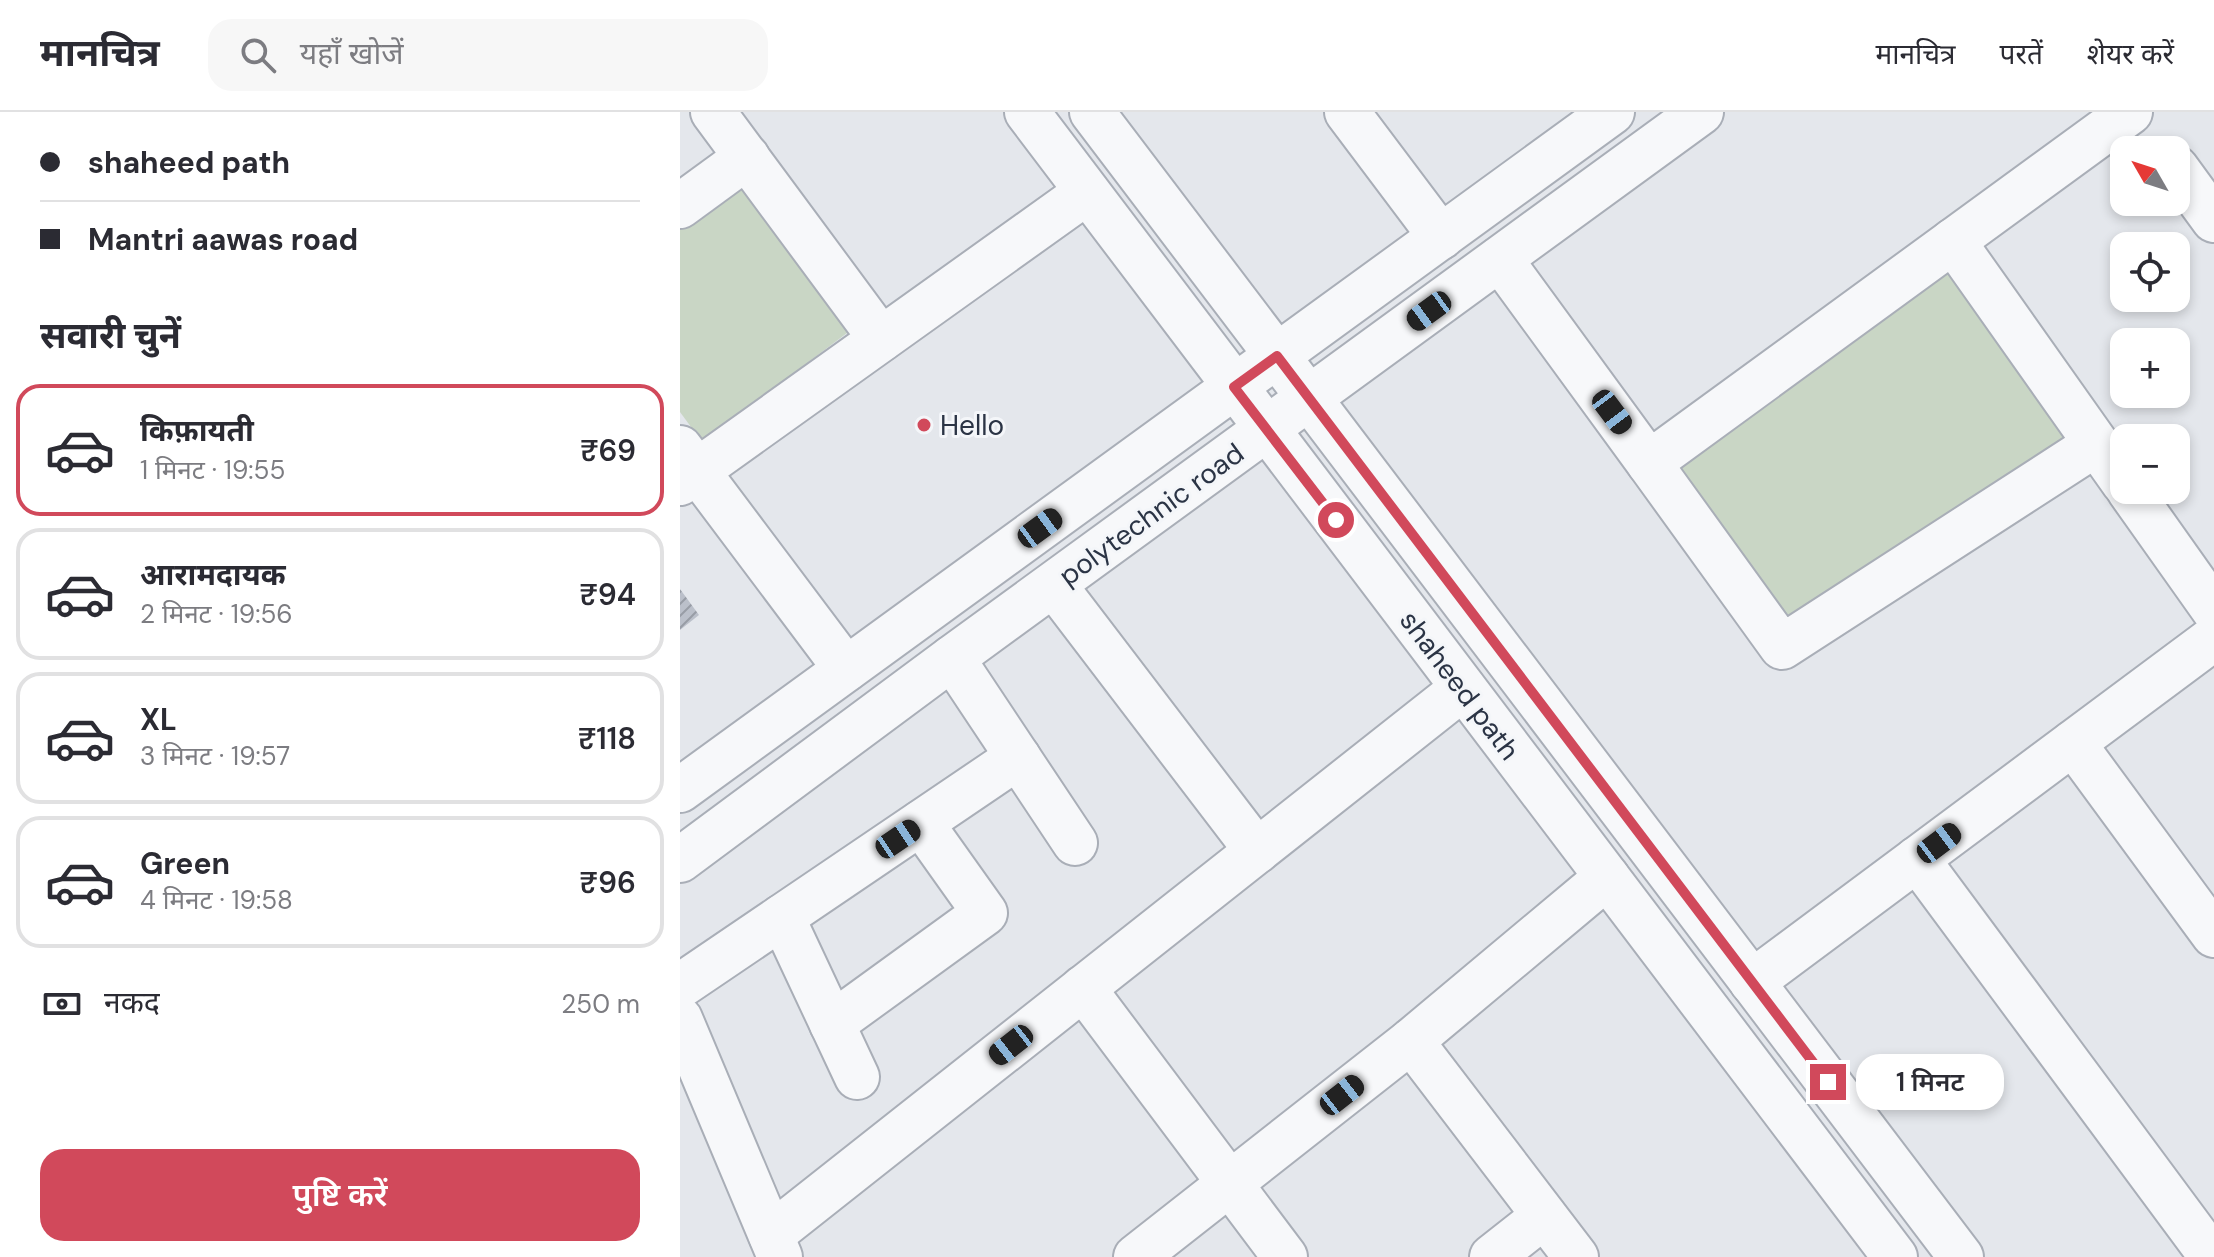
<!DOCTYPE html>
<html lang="hi">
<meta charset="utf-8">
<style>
body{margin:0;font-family:"DM Sans","Noto Sans Devanagari",sans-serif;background:#f7f7f7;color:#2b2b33;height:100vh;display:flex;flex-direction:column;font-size:30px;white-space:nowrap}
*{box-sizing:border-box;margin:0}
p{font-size:26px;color:#7c7c81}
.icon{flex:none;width:44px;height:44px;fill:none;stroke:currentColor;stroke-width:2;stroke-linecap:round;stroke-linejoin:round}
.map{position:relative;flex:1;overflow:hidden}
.details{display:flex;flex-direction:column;background:#fff;width:680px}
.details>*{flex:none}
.hud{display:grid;align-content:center;height:176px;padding:0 40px;background:#fff}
.needle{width:52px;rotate:309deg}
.controls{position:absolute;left:1430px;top:24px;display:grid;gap:16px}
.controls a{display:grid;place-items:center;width:80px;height:80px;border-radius:16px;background:#fff;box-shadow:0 4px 12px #0003;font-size:40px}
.end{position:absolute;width:36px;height:36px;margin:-18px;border:10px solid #d1495b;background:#fff;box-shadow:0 0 0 4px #fff}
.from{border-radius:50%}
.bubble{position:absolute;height:56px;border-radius:24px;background:#fff;box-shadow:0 4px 12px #0003;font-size:26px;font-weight:600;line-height:56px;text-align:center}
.car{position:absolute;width:24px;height:48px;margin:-24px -12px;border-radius:10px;box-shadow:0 0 6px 2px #0007;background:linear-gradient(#222 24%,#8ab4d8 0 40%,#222 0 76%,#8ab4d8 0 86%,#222 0)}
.hud b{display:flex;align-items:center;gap:28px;height:76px;font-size:30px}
.hud b+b{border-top:2px solid #e1e1e2}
.hud i{width:20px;height:20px;background:#2b2b33}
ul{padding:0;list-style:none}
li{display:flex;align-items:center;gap:24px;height:132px;margin:0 16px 12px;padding:0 24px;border:4px solid #e1e1e2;border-radius:24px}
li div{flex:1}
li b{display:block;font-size:30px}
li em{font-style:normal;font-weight:600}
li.active{border-color:#d1495b}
li>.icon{width:72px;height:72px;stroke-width:1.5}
h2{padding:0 40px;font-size:36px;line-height:96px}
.pay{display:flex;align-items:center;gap:20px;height:88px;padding:0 40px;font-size:30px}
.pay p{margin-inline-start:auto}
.cta{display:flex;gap:16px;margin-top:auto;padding:16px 40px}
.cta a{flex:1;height:92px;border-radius:24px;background:#d1495b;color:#fff;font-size:32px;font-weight:600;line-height:92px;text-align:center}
header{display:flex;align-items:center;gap:48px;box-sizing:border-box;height:112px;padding:0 40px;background:#fff;border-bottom:2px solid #e1e1e2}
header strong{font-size:38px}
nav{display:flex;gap:44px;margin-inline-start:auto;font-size:28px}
.search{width:560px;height:72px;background:#f7f7f7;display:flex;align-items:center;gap:20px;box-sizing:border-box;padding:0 28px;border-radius:24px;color:#7c7c81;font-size:30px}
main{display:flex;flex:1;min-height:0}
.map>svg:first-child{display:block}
</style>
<header>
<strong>मानचित्र</strong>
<div class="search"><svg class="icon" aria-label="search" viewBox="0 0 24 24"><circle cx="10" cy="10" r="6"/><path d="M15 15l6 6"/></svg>यहाँ खोजें</div>
<nav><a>मानचित्र</a><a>परतें</a><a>शेयर करें</a></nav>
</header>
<main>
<section class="details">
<div class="hud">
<b><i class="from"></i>shaheed path</b>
<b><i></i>Mantri aawas road</b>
</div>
<h2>सवारी चुनें</h2>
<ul>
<li class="active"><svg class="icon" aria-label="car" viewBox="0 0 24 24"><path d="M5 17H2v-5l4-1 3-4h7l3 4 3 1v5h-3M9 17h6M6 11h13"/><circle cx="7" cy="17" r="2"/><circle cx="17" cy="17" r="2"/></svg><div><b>किफ़ायती</b><p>1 मिनट · 19:55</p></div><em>₹69</em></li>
<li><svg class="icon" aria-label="car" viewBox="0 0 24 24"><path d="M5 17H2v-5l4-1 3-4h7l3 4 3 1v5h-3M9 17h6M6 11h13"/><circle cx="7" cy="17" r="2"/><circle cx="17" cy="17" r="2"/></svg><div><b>आरामदायक</b><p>2 मिनट · 19:56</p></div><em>₹94</em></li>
<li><svg class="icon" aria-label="car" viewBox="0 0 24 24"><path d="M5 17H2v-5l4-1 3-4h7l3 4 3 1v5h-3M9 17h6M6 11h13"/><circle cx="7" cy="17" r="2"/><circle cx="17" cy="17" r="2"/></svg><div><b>XL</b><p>3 मिनट · 19:57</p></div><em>₹118</em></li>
<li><svg class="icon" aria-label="car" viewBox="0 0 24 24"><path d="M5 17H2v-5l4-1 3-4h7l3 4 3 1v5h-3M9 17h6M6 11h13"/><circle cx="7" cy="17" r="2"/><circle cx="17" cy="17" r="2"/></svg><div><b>Green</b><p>4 मिनट · 19:58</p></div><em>₹96</em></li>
</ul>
<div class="pay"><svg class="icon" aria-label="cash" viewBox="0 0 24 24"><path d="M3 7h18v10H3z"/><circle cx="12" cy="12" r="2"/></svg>नकद<p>250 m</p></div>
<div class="cta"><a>पुष्टि करें</a></div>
</section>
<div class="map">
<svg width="1534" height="1145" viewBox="0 0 1534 1145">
<defs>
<pattern id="building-hatch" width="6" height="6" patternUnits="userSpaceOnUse" patternTransform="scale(2)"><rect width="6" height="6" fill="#bbc0ca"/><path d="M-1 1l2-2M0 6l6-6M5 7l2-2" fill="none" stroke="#989da6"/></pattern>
</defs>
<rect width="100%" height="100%" fill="#e4e7ec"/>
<!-- green -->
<g fill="#c9d6c5">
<path d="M59,69L171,218L22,330L0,300V113Z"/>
<path d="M1262,154L1386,326L1108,508L995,355Z"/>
</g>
<!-- building -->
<path fill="url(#building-hatch)" d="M0,477L19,503L0,518Z"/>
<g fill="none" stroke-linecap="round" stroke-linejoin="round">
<!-- minor casing -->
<g stroke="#a9aeb7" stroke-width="48">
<g id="minor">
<path d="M33,0L201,227"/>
<path d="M347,0L1215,1145"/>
<path d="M412,0L1281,1145"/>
<path d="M667,0L761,125"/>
<path d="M1496,56L1534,108"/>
<path d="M0,94L67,45"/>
<path d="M1273,129L1444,371"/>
<path d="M820,147L969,351L1450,0"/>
<path d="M0,336L166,557"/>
<path d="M969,351L1102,535L1416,332"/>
<path d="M0,371L407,80"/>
<path d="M1449,378L1534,498"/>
<path d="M374,473L577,739"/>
<path d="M272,546L395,731"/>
<path d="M1393,631L1534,823"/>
<path d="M0,678L932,0"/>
<path d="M1237,747L1532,1145"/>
<path d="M0,748L272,546L1021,0"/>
<path d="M102,805L177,965"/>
<path d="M1072,870L1534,526"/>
<path d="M0,874L338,645"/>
<path d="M403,876L605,1145"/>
<path d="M0,907L100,1145"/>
<path d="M152,912L305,801L241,711"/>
<path d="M731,929L896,1145"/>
<path d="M91,1123L783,576"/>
<path d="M456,1145L731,929L927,765"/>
<path d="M812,1145L864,1104"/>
</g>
</g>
<!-- minor -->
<use href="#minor" stroke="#f7f8fa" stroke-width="44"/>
</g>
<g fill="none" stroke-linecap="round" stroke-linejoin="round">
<!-- route -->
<path stroke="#d1495b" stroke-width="10" d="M656,408L554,275L597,244L1148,970"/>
</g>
<!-- markers -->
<circle fill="#d1495b" stroke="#f4f6f9" stroke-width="3" cx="244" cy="313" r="8"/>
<g text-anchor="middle" stroke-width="6" stroke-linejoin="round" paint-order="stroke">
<!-- poi labels -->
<g font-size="28" fill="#2b3445" stroke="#f4f6f9" text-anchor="start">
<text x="260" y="323">Hello</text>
</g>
<!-- street labels -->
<g font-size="28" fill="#2b3445" stroke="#f4f6f9">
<text transform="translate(471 402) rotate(-36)" y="10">polytechnic road</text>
<text transform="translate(780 573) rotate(53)" y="10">shaheed path</text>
</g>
</g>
</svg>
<div class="controls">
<a><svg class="needle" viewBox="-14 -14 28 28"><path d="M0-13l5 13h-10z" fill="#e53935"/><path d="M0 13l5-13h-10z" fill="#7c7c81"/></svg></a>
<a><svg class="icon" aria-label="locate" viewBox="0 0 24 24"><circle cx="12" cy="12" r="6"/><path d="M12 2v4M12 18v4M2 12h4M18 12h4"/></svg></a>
<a>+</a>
<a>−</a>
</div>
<i class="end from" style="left:656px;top:408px"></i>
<i class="end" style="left:1148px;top:970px"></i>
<div class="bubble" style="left:1176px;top:942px;width:148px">1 मिनट</div>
<i class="car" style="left:749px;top:199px;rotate:234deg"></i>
<i class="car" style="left:932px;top:300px;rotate:143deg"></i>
<i class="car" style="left:360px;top:416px;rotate:54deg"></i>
<i class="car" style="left:218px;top:727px;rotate:56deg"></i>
<i class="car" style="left:1259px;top:731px;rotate:53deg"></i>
<i class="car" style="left:331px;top:933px;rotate:232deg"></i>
<i class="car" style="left:662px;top:983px;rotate:52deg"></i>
</div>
</main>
